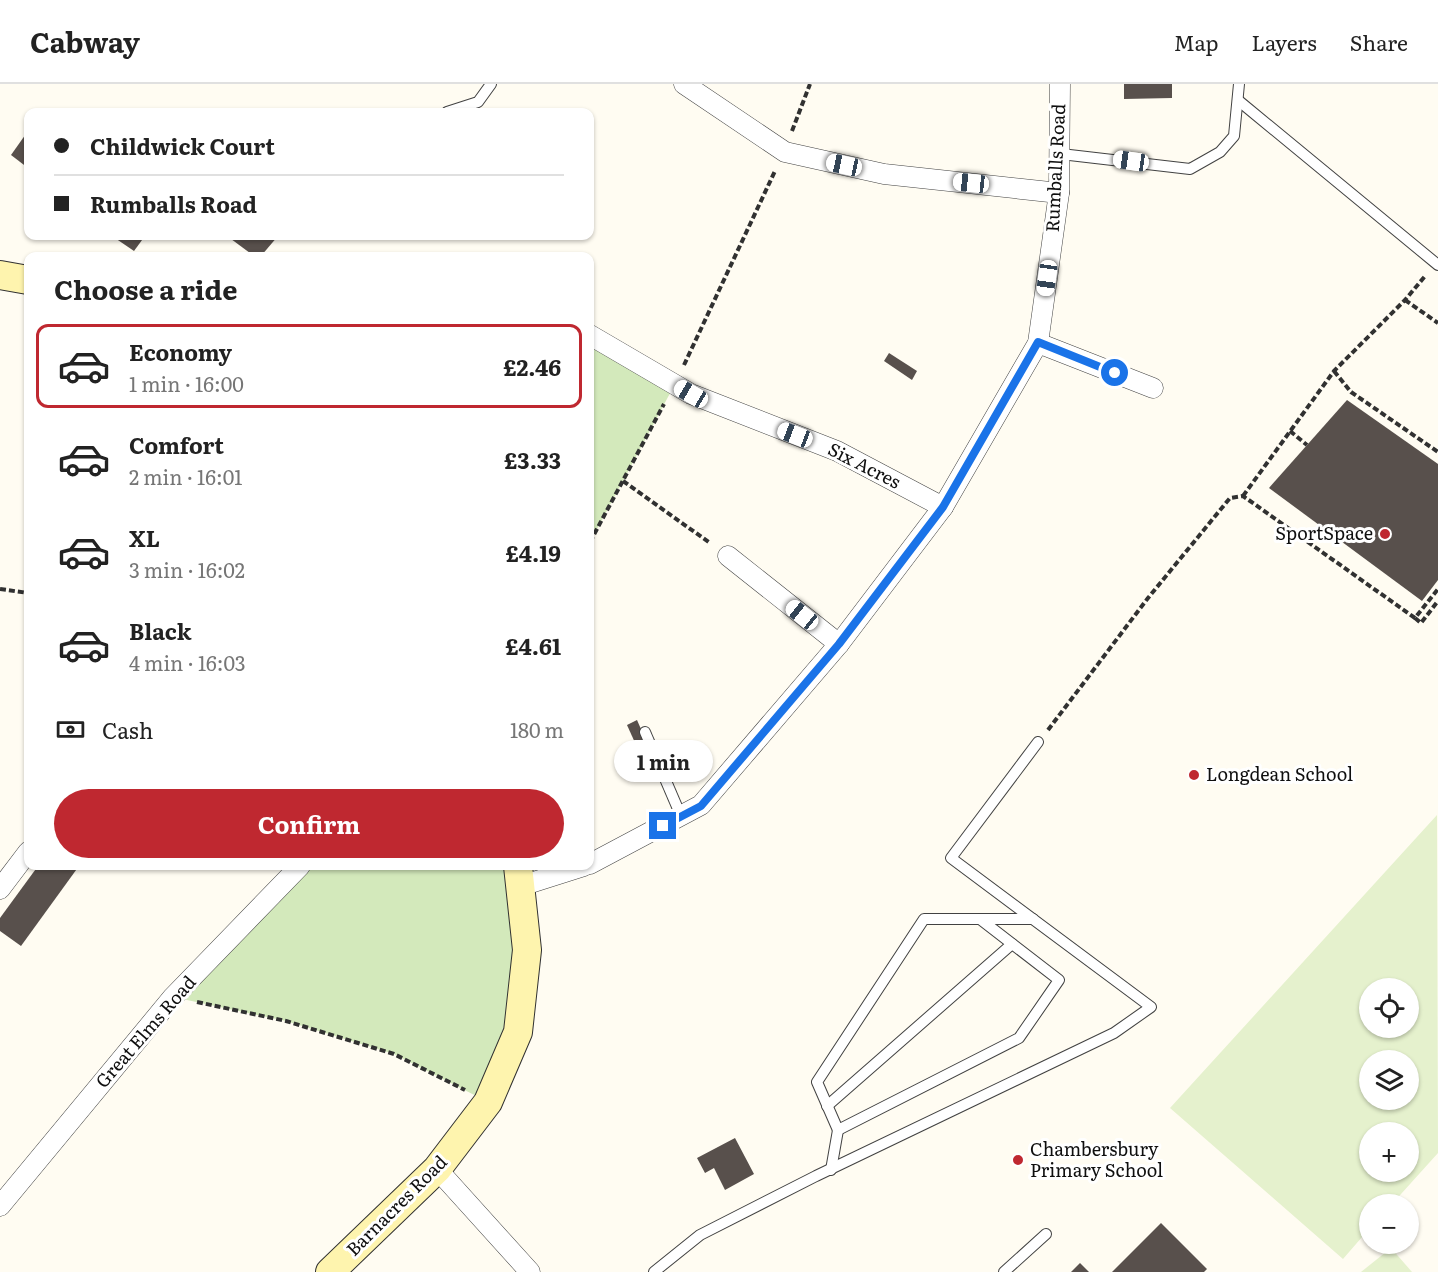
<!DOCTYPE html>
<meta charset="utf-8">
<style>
body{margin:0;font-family:Literata,serif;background:#f6f6f6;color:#222;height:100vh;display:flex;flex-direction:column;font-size:22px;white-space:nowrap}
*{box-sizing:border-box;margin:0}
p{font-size:20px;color:#767676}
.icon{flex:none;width:33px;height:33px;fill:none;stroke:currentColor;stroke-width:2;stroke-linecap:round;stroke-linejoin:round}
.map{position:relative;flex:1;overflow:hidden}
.panel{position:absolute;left:24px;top:168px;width:570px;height:618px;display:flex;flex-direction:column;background:#fff;border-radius:12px;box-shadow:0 2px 4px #0004}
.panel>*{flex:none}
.banner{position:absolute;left:24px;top:24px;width:570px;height:132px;border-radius:12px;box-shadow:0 2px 4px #0004;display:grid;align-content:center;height:132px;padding:0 30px;background:#fff}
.controls{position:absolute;left:1359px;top:894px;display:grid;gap:12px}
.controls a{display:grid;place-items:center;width:60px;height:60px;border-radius:50%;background:#fff;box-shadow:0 2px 4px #0004;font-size:30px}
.end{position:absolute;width:27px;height:27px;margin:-14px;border:8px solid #1a73e8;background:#fff;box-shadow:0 0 0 3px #fff}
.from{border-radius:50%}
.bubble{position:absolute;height:42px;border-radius:21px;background:#fff;box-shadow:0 2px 4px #0004;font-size:20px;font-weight:700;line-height:42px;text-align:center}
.car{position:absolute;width:18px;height:36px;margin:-18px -9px;border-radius:8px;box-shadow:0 0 4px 2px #0007;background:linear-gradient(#fff 24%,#345 0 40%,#fff 0 76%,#345 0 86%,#fff 0)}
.banner b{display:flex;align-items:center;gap:21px;height:57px;font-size:22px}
.banner b+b{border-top:2px solid #e0e0e0}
.banner i{width:15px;height:15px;background:#222}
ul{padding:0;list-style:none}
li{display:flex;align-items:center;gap:18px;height:84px;margin:0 12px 9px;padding:0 18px;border:3px solid transparent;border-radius:12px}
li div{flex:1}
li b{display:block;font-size:22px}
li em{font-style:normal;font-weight:700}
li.on{border-color:#bf2830}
li>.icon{width:54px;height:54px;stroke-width:1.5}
h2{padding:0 30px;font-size:27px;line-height:72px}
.pay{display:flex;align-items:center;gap:15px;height:66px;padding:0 30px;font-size:22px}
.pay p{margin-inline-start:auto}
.button{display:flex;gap:12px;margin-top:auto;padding:12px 30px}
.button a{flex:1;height:69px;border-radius:36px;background:#bf2830;color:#fff;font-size:24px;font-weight:700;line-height:69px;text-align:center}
header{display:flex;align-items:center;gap:36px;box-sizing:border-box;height:84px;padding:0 30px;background:#fff;border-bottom:2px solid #e0e0e0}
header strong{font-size:28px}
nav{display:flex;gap:33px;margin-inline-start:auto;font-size:21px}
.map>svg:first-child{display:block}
</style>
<header>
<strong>Cabway</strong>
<nav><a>Map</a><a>Layers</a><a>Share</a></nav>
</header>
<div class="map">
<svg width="1438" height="1188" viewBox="0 0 1438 1188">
<rect width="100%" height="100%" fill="#fffcf2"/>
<!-- green -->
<g fill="#d3e9bb">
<path d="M590,251L675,300L590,458Z"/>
<path d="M300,782H516L527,866L488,1018L394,970L286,937L173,913Z"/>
</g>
<!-- pitch -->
<g fill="#e5f1cd" fill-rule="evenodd">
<path d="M1437,731L1438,1069L1392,1120H1370L1369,1145L1343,1175L1170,1024ZM1370,904H1408V944H1370ZM1370,976H1408V1016H1370ZM1370,1048H1408V1088H1370Z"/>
<path d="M1391,1164L1412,1188H1361Z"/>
</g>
<!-- building -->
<g fill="#58504c">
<path d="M1124,0H1172V14L1124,15Z"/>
<path d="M28,47V84L11,71Z"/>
<path d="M112,152H145L134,167Z"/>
<path d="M227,152H278L261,172H254Z"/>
<path d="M889,269L917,287L912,296L884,277Z"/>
<path d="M1347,316L1438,380V496L1422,517L1269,404Z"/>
<path d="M637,636L651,668L641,672L627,641Z"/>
<path d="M38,782H79L21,862L0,847V834Z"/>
<path d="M735,1054L754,1090L725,1106L714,1084L705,1089L697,1074Z"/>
<path d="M1161,1139L1207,1185L1204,1188H1112Z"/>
<path d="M1080,1179L1089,1188H1071Z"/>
</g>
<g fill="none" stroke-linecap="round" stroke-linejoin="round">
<!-- lane casing -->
<g stroke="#424242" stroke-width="12">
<g id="lane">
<path d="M1239,17L1438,181"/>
<path d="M447,28L478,18L491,0"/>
<path d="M1061,70L1190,85L1220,68L1234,52L1239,0"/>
<path d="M645,648L681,732"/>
<path d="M924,835H980L1059,896L1019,954L838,1046L817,998Z"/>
<path d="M980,835H1033"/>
<path d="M827,1022L1012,860"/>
<path d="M831,1086L838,1046"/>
<path d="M654,1188L700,1151L816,1092L1114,949L1151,923L951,774L1038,658"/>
<path d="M1004,1188L1046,1150"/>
</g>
</g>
<!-- street casing -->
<g stroke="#424242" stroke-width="21">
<g id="street">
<path d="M684,0L785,68L884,90L1059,109"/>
<path d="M590,251L691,310L837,367L943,423"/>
<path d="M1038,259L1153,304"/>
<path d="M728,472L839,560"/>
<path d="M590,780L701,721L839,560L943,423L1038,259L1059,109L1060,0"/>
<path d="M521,802L584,782"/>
<path d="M0,805L28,768"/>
<path d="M437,1085L530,1188"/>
<path d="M0,1122L173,913L300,782"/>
</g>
</g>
<!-- secondary casing -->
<g stroke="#313131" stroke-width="30">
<g id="secondary">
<path d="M0,191L28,196"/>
<path d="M330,1188L437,1085L488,1018L518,948L527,866L518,782"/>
</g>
</g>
<!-- path -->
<g stroke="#313131" stroke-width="4" stroke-dasharray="6 3" stroke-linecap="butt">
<path d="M792,47L810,0"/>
<path d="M1405,216L1438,239"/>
<path d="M684,281L775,87"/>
<path d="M1334,287L1351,308L1438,368"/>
<path d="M1290,347L1307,361"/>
<path d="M623,397L710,459"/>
<path d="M1243,412L1334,287L1405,216L1426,191"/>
<path d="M590,458L664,320"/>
<path d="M0,505L28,509"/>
<path d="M1415,534L1421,539L1438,517"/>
<path d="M1048,646L1148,514L1230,414L1243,412L1415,534L1438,505"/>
<path d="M197,918L286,937L394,970L465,1006"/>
</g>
<!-- lane -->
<use href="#lane" stroke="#fff" stroke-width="10"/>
<!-- street -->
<use href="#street" stroke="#fff" stroke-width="20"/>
<!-- secondary -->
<use href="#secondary" stroke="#fef4ae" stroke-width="28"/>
</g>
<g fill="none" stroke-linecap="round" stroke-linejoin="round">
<!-- route -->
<path stroke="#1a73e8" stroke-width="8" d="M663,742L701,722L839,560L943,423L1038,258L1115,289"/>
</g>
<!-- markers -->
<g fill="#bf2830" stroke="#fff" stroke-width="2">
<circle cx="1385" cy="450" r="6"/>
<circle cx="1194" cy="691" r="6"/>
<circle cx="1018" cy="1076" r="6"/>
</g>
<g text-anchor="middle" stroke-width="6" stroke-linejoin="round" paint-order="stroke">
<!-- street labels -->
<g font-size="18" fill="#0f0f0f" stroke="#fff">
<text transform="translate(1056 84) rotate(-87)" y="6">Rumballs Road</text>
<text transform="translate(864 382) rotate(27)" y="6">Six Acres</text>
<text transform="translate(146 948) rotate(-49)" y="6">Great Elms Road</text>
<text transform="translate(397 1122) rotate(-45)" y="6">Barnacres Road</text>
</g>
<!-- poi labels -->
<g font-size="18" fill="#0f0f0f" stroke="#fff" text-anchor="start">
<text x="1373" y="456" text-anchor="end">SportSpace</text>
<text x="1206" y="697">Longdean School</text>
<text x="1030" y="1072">Chambersbury<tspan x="1030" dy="21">Primary School</tspan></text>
</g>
</g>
</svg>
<div class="controls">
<a><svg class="icon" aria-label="locate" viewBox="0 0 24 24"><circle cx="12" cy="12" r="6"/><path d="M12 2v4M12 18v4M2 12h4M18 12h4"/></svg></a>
<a><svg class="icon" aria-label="layers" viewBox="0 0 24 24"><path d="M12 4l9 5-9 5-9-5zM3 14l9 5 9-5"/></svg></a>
<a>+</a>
<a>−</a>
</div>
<i class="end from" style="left:1115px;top:289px"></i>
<i class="end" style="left:663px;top:742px"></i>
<div class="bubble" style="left:614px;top:656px;width:99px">1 min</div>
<i class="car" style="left:1131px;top:77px;rotate:278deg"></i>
<i class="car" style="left:844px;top:81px;rotate:282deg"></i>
<i class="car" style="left:971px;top:99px;rotate:276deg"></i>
<i class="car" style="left:1047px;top:194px;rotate:188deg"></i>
<i class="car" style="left:691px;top:310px;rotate:300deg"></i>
<i class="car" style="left:795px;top:351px;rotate:291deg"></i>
<i class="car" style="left:802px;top:531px;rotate:309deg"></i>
<div class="banner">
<b><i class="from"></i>Childwick Court</b>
<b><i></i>Rumballs Road</b>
</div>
<section class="panel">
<h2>Choose a ride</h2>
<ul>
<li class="on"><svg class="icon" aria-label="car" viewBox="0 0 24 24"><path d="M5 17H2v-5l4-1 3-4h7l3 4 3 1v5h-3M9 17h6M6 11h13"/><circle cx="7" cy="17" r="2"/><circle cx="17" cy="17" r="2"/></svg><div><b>Economy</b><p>1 min · 16:00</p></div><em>£2.46</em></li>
<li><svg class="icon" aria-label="car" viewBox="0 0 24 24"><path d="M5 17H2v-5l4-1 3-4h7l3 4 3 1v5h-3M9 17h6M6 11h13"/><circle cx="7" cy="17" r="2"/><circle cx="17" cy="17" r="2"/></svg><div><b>Comfort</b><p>2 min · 16:01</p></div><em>£3.33</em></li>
<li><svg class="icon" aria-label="car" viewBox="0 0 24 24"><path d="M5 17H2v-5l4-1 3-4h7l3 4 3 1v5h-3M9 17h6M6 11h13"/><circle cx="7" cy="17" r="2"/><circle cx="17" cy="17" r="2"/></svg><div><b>XL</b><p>3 min · 16:02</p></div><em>£4.19</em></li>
<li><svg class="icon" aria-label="car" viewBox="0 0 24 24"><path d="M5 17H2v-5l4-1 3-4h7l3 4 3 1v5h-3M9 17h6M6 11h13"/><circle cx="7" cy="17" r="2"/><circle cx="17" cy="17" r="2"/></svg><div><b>Black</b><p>4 min · 16:03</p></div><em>£4.61</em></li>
</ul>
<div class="pay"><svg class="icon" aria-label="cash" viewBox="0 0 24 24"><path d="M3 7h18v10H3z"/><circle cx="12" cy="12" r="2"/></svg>Cash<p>180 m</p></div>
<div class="button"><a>Confirm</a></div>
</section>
</div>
